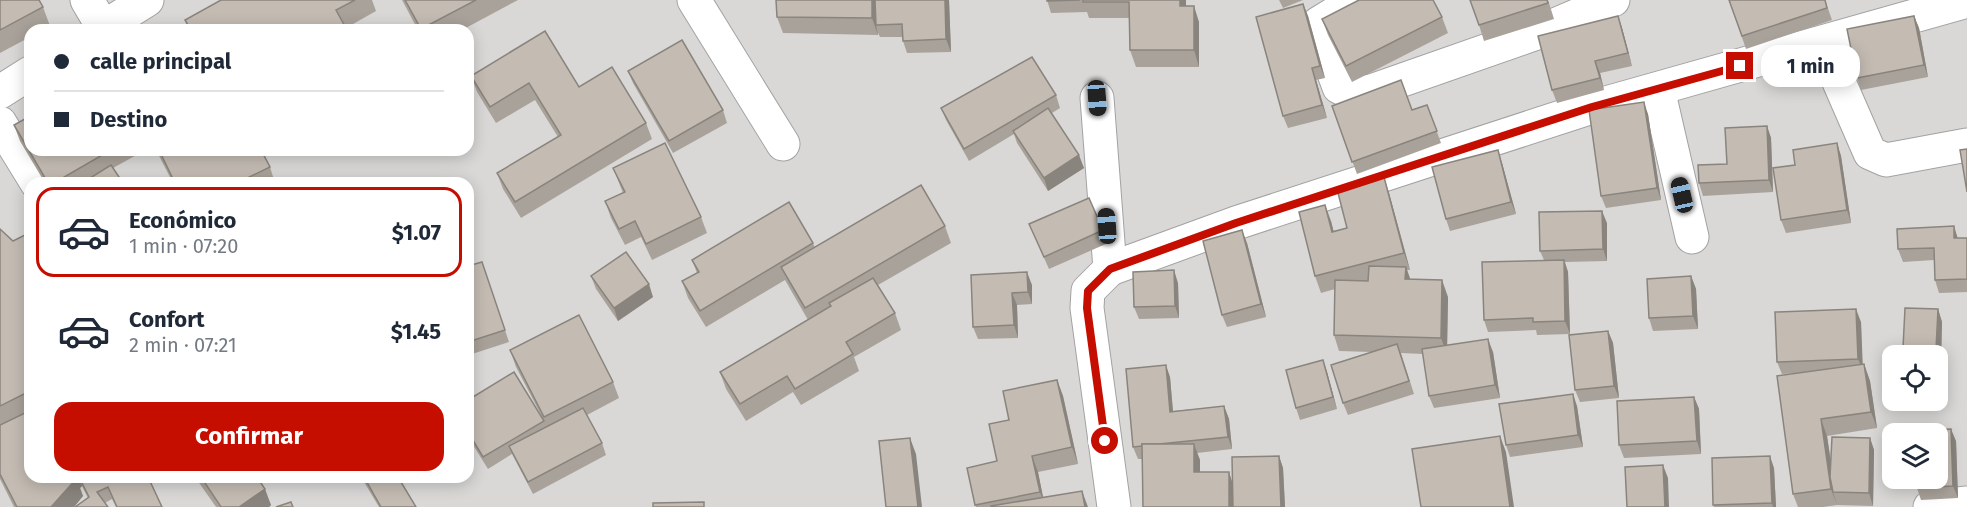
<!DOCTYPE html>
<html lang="es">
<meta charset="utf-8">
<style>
body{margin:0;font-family:"Fira Sans",sans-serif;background:#f6f6f7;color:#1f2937;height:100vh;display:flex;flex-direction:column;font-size:22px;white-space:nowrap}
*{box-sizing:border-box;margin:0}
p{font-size:20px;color:#747a83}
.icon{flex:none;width:33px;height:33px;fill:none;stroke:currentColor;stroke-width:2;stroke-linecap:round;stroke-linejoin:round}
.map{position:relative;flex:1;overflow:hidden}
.details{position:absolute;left:24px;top:177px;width:450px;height:306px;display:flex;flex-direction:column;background:#fff;border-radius:18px;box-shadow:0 3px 15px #0003}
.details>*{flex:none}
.banner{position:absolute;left:24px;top:24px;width:450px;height:132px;border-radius:18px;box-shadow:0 3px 15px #0003;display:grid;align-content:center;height:132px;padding:0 30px;background:#fff}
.controls{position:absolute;left:1882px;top:345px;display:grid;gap:12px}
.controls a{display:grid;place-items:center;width:66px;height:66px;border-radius:12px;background:#fff;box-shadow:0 3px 15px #0003;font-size:30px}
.end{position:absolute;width:27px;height:27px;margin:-14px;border:8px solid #c50e00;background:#fff;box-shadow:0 0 0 3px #fff}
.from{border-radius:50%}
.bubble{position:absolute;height:42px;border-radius:18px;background:#fff;box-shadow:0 3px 15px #0003;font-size:20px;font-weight:700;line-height:42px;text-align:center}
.car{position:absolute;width:18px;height:36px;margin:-18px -9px;border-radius:8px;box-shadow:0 0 4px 2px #0007;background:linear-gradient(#222 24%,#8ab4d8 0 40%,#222 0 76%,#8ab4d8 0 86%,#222 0)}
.banner b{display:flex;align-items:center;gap:21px;height:57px;font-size:22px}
.banner b+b{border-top:2px solid #e0e1e3}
.banner i{width:15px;height:15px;background:#1f2937}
ul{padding:10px 0 0;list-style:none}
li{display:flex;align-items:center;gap:18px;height:90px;margin:0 12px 9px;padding:0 18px;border:3px solid transparent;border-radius:18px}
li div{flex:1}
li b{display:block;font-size:22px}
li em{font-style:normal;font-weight:700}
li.active{border-color:#c50e00}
li>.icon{width:54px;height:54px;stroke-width:1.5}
.action{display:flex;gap:12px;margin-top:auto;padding:12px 30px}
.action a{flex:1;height:69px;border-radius:18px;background:#c50e00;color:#fff;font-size:24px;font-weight:700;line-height:69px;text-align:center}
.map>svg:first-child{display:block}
</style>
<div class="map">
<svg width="1967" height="507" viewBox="0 0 1967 507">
<rect width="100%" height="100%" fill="#ede9df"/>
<!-- residential -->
<path fill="#d9d8d7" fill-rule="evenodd" d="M0,0H1967V507H0ZM30,30H468V150H30ZM30,183H468V477H30ZM1893,356H1938V400H1893ZM1893,434H1938V478H1893Z"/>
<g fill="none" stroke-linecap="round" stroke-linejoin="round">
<!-- minor casing -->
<g stroke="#a2a2a2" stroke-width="35">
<g id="minor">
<path d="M87,0L103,27"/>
<path d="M694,0L783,144"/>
<path d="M1357,0L1319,23L1320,35L1339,87L1353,94L1371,91L1534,34L1613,0"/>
<path d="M99,30L147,0"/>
<path d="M1822,43L1870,153L1886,160L1967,145"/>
<path d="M1658,89L1692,237"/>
<path d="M0,92L30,73"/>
<path d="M1097,98L1110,269L1088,291L1087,308L1114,507"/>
<path d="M0,123L37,183"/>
<path d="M1110,269L1236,223L1592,107L1967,1"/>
<path d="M1930,507L1967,503"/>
</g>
</g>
<!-- minor -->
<use href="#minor" stroke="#fff" stroke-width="33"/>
</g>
<!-- wall -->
<g fill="#a9a29a">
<path d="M0,0L43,7L50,26L42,30H30V37L0,53Z"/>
<path d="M221,0H372L376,11L346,28L347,30H189L185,20Z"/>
<path d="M402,0H518L462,30H418Z"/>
<path d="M949,0L951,52L907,53L903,41V37H880L878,33V35L783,33L777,17Z"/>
<path d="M1047,0H1186V6L1199,22V67H1136L1130,50L1129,18H1089L1087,12L1051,13Z"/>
<path d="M1279,0H1303L1283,8Z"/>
<path d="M1548,0L1554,19L1484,41L1479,25Z"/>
<path d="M1729,0H1825L1832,20L1746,49Z"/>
<path d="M1303,4L1308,16L1325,78L1316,80L1327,118L1288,128L1283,116Z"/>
<path d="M1618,16L1622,28L1632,66L1600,73L1604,90L1557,103L1552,90Z"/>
<path d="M1914,16L1919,28L1928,77L1861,90L1857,78Z"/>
<path d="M1442,17L1448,33L1352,82L1328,35L1322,19Z"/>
<path d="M628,71L723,110L727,123L673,153L633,83Z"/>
<path d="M471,76L579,87L646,123L652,139L521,218L503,189L497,173L558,137L535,100L496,123L477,92Z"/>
<path d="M1056,95L1060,108L1052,113L1084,168L1048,191L1017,143L1014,134L969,161L946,120L941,108Z"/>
<path d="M1427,105L1441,143L1357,174L1332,106L1412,110Z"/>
<path d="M1648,114L1661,200L1606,208L1601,196Z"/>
<path d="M14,125L30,150H141L142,152L113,168L123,183H45L20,141Z"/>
<path d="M1767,126L1771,138L1773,192L1703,196L1699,183L1727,164Z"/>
<path d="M1837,143L1841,156L1851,223L1786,233L1781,220L1795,165Z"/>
<path d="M156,150H261L270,167L275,183H173Z"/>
<path d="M310,150H323L313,155Z"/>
<path d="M1502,163L1516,214L1450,231L1446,219Z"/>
<path d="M613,168L701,217L707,233L652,260L641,237L625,245L611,218L605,201L623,193Z"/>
<path d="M1389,193L1410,270H1407L1410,279L1448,297L1447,346L1493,352L1500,398L1434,408L1429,396L1423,354L1401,353L1414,394L1348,415L1343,403L1371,352L1339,351L1334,335L1335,289L1321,293L1315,276L1331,221L1333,231L1347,228Z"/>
<path d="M1607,223V261L1565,262L1568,272L1570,334L1537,335L1536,330L1488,332L1484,320L1544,260L1540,251Z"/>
<path d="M1029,224L1103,230L1108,243L1049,269Z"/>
<path d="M945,226L951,243L878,285L895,313L901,330L854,357L859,371L801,405L793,392L746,421L726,389L720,372L808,320L785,280L706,327L688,298L682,281L697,273L692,260L813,243L815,248Z"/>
<path d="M0,229L13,241H30V477H148L162,507H116L112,499L105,503L88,498L82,486L80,488L83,496L74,507H14L0,479Z"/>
<path d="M1958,238H1967V292L1939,293L1935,280L1934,260L1903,262L1898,249Z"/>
<path d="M1247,243L1266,317L1227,327L1222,315Z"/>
<path d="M482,262L509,342L469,355L468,353V266Z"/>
<path d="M971,275L1032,285V304L1017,305L1018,338L978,339L973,327Z"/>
<path d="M591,276L653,297L618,321L596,289Z"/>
<path d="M1691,276L1696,289L1698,329L1653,331L1649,318Z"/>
<path d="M1178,283L1179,318L1139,319L1134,307Z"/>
<path d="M1938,309L1942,322L1941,362H1938V356H1906L1903,348Z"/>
<path d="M1861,322L1862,365L1864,364L1870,381L1877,428L1827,436L1831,461L1870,438L1874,450L1873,506L1837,505L1823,507H1798L1793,494L1798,373L1782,374L1777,362Z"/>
<path d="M1608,331L1613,343L1619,398L1580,402L1575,390Z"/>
<path d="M510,350L613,382L619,398L587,415L602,443L606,455L533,494L512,454L488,469L468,437V400L541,415L516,367Z"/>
<path d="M1323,360L1327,372L1337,409L1300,420L1296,408Z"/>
<path d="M1170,377L1173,411L1224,406L1229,419L1232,449L1197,453L1200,460V472H1229L1232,482L1279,456L1283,468L1285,507H1143L1142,459H1138L1133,447Z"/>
<path d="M1057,380L1063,396L1078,464L1038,472L1043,497L1088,507H976L975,505L997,461L1009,420Z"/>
<path d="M1694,397L1699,409L1701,454L1624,458L1619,445Z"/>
<path d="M1577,406L1583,447L1510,457L1506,445Z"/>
<path d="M1956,441L1958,498L1921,500L1917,488Z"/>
<path d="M1774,468L1776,507H1714L1713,505Z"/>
<path d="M195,477H257L271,505L269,507H216Z"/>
<path d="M361,477H398L416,507H379Z"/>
</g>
<!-- shaded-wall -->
<g fill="#89847d">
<path d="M872,0H878L876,25L878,35L872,18Z"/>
<path d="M945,0H949L951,52L946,39Z"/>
<path d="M1180,0H1186V22L1180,6Z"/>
<path d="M1303,4L1308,16L1325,78L1320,66Z"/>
<path d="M1194,6L1199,22V67L1194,50Z"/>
<path d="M1618,16L1622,28L1632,66L1628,53Z"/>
<path d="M1914,16L1919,28L1928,77L1924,65Z"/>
<path d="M1595,61L1600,73L1604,90L1600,78Z"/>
<path d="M1312,68L1316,80L1327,118L1322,105Z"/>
<path d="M1644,102L1648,114L1661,200L1657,188Z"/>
<path d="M1767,126L1771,138L1773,192L1769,180Z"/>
<path d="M1837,143L1841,156L1851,223L1847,210Z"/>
<path d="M1498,150L1502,163L1516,214L1511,202Z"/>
<path d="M1079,155L1084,168L1048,191L1044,178Z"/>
<path d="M1384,177L1389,193L1410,270L1404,253Z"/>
<path d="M1325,205L1331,221L1338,248L1332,232Z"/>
<path d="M1602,211L1607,223V261L1603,249Z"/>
<path d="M1954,226L1958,239L1954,238Z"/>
<path d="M1242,230L1247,243L1266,317L1261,304Z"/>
<path d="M1564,260L1568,272L1570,334L1565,321Z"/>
<path d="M1406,267L1412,284L1405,279Z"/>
<path d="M1174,270L1178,283L1179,318L1175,306Z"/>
<path d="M1027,272L1032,285V304L1028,292Z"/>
<path d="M1691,276L1696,289L1698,329L1693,316Z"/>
<path d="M1442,280L1448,297L1447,354L1441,338Z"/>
<path d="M649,284L653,297L618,321L614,308Z"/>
<path d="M1012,293L1017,305L1018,338L1014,325Z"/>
<path d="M1856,309L1861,322L1863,371L1858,359Z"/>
<path d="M1938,309L1942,322L1941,362L1936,349Z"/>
<path d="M1608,331L1613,343L1619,398L1614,386Z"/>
<path d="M1488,339L1493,352L1500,398L1495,385Z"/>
<path d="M1323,360L1327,372L1337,409L1333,397Z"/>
<path d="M1864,364L1870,381L1877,428L1871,412Z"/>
<path d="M1166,365L1170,377L1174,424L1170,412Z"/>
<path d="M1057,380L1063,396L1078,464L1072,447Z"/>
<path d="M1573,394L1577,406L1583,447L1578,435Z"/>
<path d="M1694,397L1699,409L1701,454L1697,441Z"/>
<path d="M1224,406L1229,419L1232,449L1228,437Z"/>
<path d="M1821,419L1827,436L1835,492H1833L1837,505L1831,489Z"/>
<path d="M1951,429L1956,441L1958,498L1953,486Z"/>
<path d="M1500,436L1506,452L1514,507H1510Z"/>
<path d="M910,438L916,454L922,507H918Z"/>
<path d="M1870,438L1874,450L1873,506L1869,493Z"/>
<path d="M1194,444L1200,460V488L1194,472Z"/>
<path d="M1032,456L1038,472L1045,507L1040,492Z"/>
<path d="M1279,456L1283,468L1285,507H1281Z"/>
<path d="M1770,456L1774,468L1776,507H1773L1772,503Z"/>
<path d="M1663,465L1668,478L1669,507H1665Z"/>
<path d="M1229,472L1234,488L1235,507H1229Z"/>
<path d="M75,477H79L82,486L80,488L83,496L74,507H51Z"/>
<path d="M265,489L271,505L269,507H239Z"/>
<path d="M1082,491L1088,507H1085Z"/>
</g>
<!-- building -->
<g fill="#c4bcb3" stroke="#89847d" stroke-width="1.5">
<path d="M0,0H39L43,7L0,30Z"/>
<path d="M221,0H355L336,10L347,30H191L185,20Z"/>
<path d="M405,0H476L421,29Z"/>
<path d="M776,0H872V18L777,17Z"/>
<path d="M875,0H945L946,39L903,41L902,24L876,25Z"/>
<path d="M1047,0H1080L1047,1Z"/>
<path d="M1083,0H1180V6H1194V50H1130L1129,2H1083Z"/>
<path d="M1359,0H1433L1442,17L1346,66L1322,19Z"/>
<path d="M1470,0H1547L1548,3L1479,25Z"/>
<path d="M1729,0H1825L1827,8L1742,36Z"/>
<path d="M1303,4L1320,66L1312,68L1322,105L1283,116L1256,17Z"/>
<path d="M1618,16L1628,53L1595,61L1600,78L1552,90L1538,36Z"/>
<path d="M1914,16L1924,65L1857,78L1847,29Z"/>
<path d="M545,31L579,87L612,67L646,123L515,202L497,173L561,135L529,83L490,107L471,76Z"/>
<path d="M682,40L723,110L669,141L628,71Z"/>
<path d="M1032,57L1056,95L964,149L941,108Z"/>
<path d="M1401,80L1412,110L1427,105L1437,131L1352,162L1332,106Z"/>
<path d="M1644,102L1657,188L1601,196L1589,110Z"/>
<path d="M1048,108L1079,155L1044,178L1013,131Z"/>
<path d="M30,116V150H111L54,183H48L14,125Z"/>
<path d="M1767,126L1769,180L1699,183L1698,165L1727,164L1725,128Z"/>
<path d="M665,143L701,217L646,244L635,221L619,229L605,201L625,192L613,168Z"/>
<path d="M1837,143L1847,210L1781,220L1773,168L1795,165L1793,150Z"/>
<path d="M1967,149V192L1960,150Z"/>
<path d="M159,150H261L270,167L237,183H175Z"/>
<path d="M1498,150L1511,202L1446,219L1432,167Z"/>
<path d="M111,165L123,183H82Z"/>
<path d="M1384,177L1404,253L1315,276L1299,212L1325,205L1332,232L1347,228L1337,189Z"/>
<path d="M921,185L945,226L805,308L781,267Z"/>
<path d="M1089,198L1103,230L1044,257L1029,224Z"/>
<path d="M789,202L813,243L700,311L682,281L699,272L692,260Z"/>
<path d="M1602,211L1603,249L1540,251L1539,212Z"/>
<path d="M1954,226V238H1967V279L1935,280L1934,248L1898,249L1897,229Z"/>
<path d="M0,229L13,241L27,234L30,241V391L0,406Z"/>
<path d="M1242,230L1261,304L1222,315L1203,241Z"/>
<path d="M626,252L649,284L614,308L591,276Z"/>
<path d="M1564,260L1565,321L1533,322V318L1484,320L1482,262Z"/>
<path d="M482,262L505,330L468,342V266Z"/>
<path d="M1369,266L1406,267L1405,279L1442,280L1441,338L1334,335L1335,280L1368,281Z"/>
<path d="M1174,270L1175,306L1134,307L1133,272Z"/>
<path d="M1027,272L1028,292L1012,293L1014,325L973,327L971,275Z"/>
<path d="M1691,276L1693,316L1649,318L1647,279Z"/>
<path d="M873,278L895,313L846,342L853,354L795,389L787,376L740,404L720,372L831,306L829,303Z"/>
<path d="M1905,308L1938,309L1936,349L1903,348Z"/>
<path d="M1856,309L1858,359L1777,362L1775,312Z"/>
<path d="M579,315L613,382L544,417L510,350Z"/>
<path d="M1608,331L1614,386L1575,390L1569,335Z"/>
<path d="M1488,339L1495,385L1429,396L1422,349Z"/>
<path d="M1397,344L1409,381L1343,403L1331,365Z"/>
<path d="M1323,360L1333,397L1296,408L1286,370Z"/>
<path d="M1864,364L1871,412L1821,419L1831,489L1793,494L1777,376Z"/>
<path d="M1166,365L1170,412L1224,406L1228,437L1159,444H1142V446L1133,447L1126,369Z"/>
<path d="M514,372L544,421L483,457L468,432V400Z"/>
<path d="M1057,380L1072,447L1032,456L1040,492L975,505L967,468L997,461L989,424L1009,420L1003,391Z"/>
<path d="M1573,394L1578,435L1506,445L1499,404Z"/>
<path d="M1694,397L1697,441L1619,445L1617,401Z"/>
<path d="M583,408L602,443L528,482L509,446Z"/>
<path d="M27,412L30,413V477L77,478L51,507H17L0,474V425Z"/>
<path d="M1951,429L1953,486L1917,488L1916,478H1938V434H1914V430Z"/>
<path d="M1500,436L1510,507H1421L1412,449Z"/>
<path d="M1832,437L1870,438L1869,493L1833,492L1830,477Z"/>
<path d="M910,438L918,507H886L879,441Z"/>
<path d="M1142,444H1194V472H1229V507H1143Z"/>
<path d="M1279,456L1281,507H1233L1232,457Z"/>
<path d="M1770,456L1772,503L1713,505L1712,458Z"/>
<path d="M1663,465L1665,507H1627L1625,467Z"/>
<path d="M79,477H148L162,507H117L108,487L97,492L108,507H75L89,497Z"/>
<path d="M201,477H257L265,489L239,507H221Z"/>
<path d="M364,477H398L416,507H381Z"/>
<path d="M1082,491L1085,507H991V506Z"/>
<path d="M291,502L293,507H276Z"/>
<path d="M704,502V507H653V503Z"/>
</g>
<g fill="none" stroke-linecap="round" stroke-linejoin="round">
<!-- route -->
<path stroke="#c50e00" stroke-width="8" d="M1105,441L1087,308L1088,291L1110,269L1236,223L1592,107L1740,66"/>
</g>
</svg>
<div class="controls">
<a><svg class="icon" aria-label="locate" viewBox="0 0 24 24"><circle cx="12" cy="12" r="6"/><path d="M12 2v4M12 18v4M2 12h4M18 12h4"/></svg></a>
<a><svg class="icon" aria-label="layers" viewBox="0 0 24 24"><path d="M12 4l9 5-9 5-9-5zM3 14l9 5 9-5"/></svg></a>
</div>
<i class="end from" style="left:1105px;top:441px"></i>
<i class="end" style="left:1740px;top:66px"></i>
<div class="bubble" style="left:1761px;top:45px;width:99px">1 min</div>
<i class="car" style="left:1097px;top:98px;rotate:176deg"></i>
<i class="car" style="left:1682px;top:195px;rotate:347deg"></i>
<i class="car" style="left:1107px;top:226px;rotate:356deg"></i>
<div class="banner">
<b><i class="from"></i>calle principal</b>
<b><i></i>Destino</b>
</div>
<section class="details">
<ul>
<li class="active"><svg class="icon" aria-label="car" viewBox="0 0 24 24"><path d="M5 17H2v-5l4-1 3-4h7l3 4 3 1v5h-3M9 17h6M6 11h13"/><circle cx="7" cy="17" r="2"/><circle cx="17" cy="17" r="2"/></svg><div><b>Económico</b><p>1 min · 07:20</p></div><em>$1.07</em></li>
<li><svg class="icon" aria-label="car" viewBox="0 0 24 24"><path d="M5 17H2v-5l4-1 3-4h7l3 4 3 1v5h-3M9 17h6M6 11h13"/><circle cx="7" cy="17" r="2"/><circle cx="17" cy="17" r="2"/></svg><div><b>Confort</b><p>2 min · 07:21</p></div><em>$1.45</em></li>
</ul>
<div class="action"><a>Confirmar</a></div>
</section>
</div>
